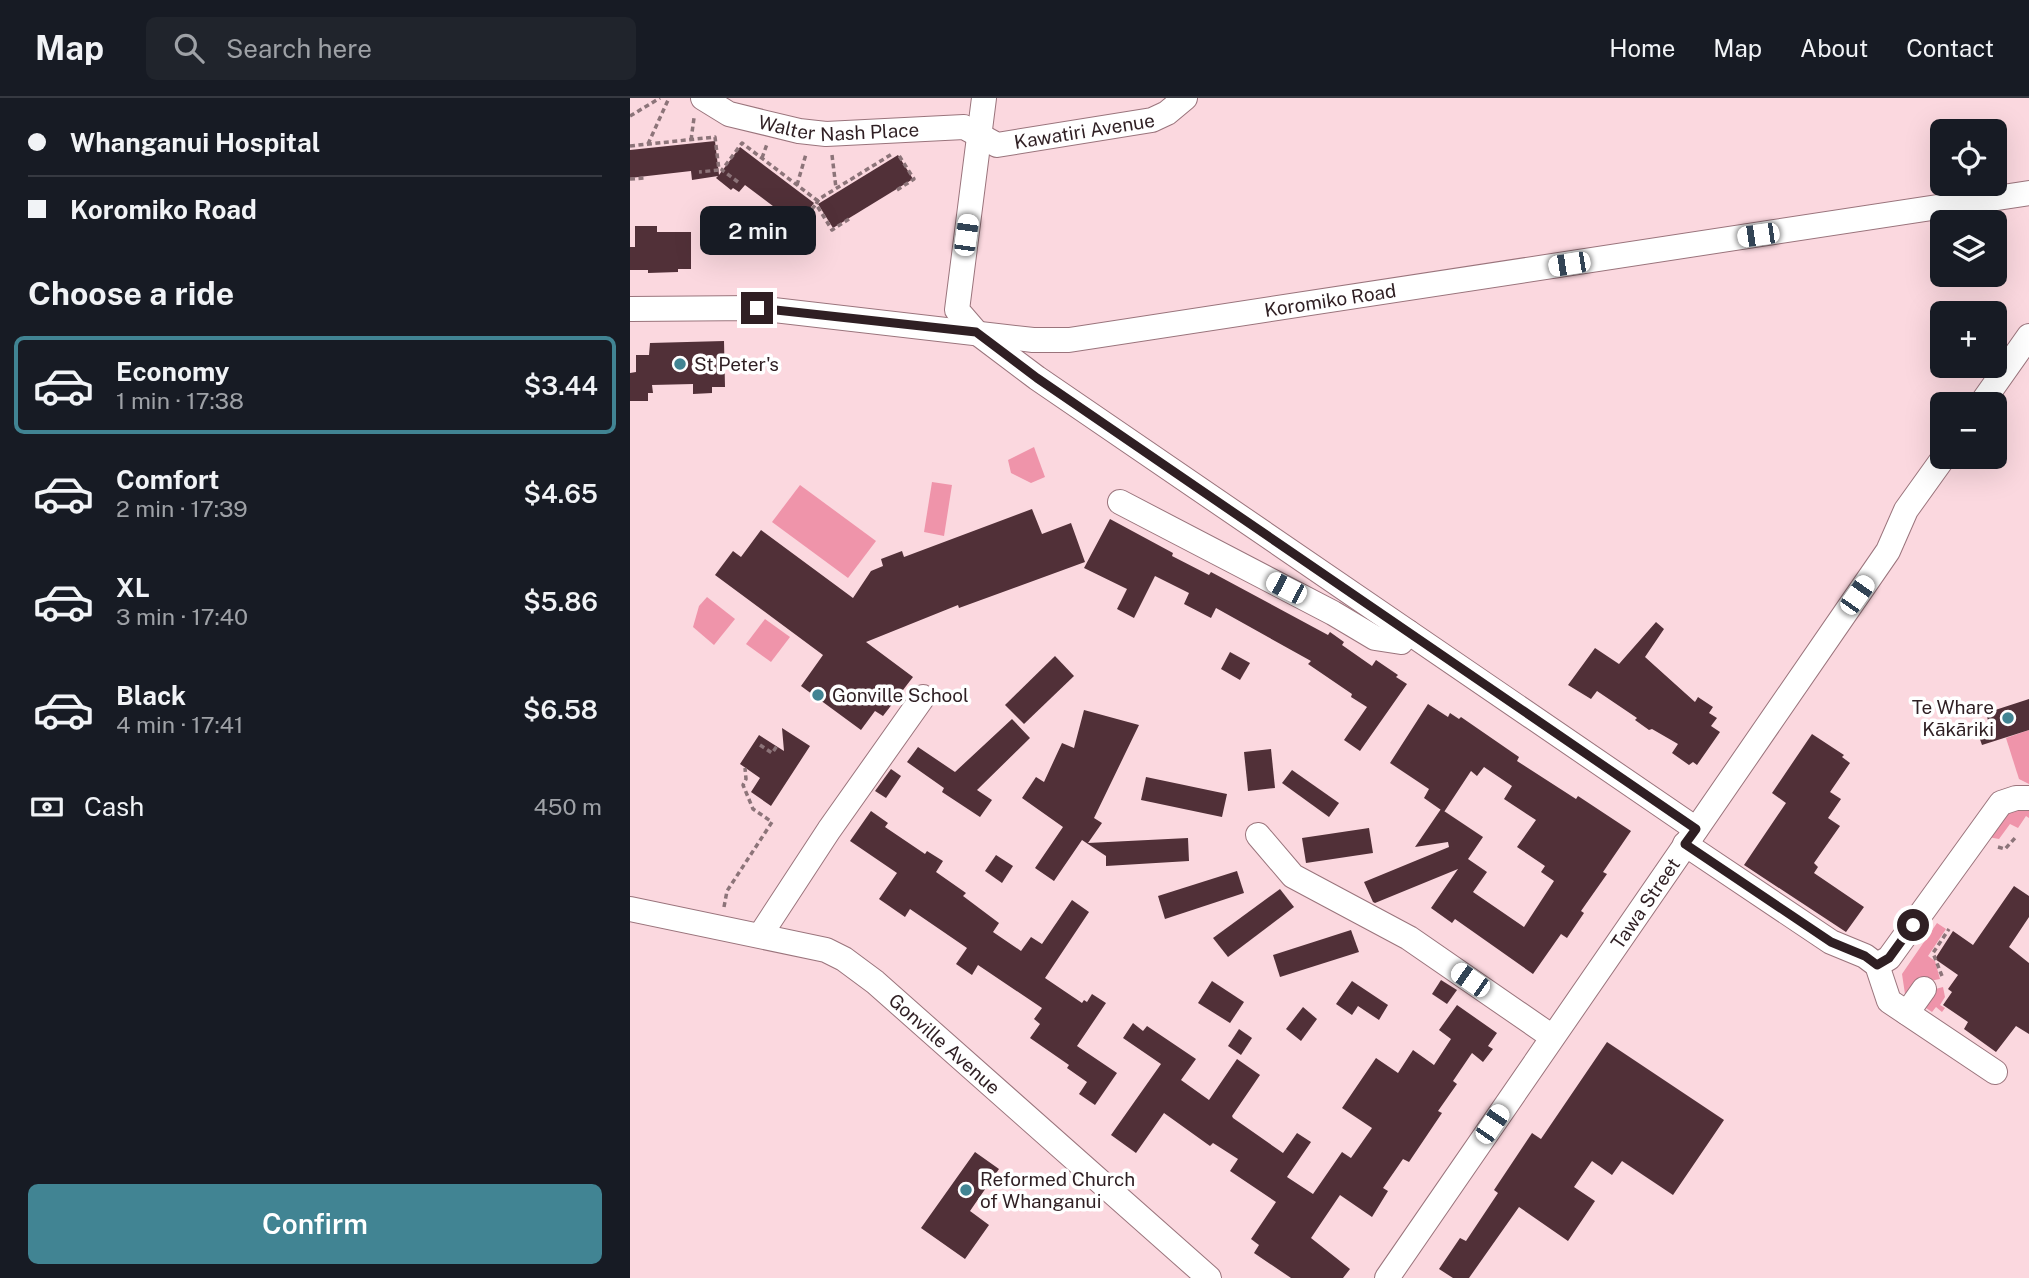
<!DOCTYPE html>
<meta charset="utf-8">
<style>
body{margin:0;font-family:"Public Sans",sans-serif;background:#20242c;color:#f1f3f6;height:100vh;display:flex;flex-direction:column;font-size:26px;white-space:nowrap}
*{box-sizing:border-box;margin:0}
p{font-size:23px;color:#9ea1a6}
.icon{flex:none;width:38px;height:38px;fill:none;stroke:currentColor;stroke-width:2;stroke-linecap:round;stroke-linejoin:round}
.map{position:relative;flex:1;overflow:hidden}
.sheet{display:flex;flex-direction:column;background:#171b24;width:630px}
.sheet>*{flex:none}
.guide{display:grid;align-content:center;height:154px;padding:0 28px;background:#171b24}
.controls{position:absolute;left:1300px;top:21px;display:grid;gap:14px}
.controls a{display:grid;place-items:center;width:77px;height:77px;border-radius:10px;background:#171b24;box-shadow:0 7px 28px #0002;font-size:35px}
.end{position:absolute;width:32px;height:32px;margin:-16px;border:9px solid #2f1f23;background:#fff;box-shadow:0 0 0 4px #fff}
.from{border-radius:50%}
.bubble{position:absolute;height:49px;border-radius:10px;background:#171b24;box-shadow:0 7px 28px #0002;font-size:23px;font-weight:600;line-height:49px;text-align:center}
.car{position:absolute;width:21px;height:42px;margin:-21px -10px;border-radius:9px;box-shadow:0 0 5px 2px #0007;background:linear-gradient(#fff 24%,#345 0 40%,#fff 0 76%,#345 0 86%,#fff 0)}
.guide b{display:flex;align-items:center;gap:24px;height:66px;font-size:26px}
.guide b+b{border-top:2px solid #363941}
.guide i{width:18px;height:18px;background:#f1f3f6}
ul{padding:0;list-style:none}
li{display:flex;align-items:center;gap:21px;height:98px;margin:0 14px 10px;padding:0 14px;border:4px solid transparent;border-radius:10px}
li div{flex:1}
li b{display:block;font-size:26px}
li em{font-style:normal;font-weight:600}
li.on{border-color:#418493}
li>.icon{width:63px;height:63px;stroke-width:1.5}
h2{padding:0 28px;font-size:32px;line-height:84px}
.pay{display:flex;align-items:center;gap:18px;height:77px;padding:0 28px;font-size:26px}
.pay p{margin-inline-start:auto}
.cta{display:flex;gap:14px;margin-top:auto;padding:14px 28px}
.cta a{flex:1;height:80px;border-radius:10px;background:#418493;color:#fff;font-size:28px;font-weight:600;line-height:80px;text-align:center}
header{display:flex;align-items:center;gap:42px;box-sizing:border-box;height:98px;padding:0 35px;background:#171b24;border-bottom:2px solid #363941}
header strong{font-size:33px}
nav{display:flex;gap:38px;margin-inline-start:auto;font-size:24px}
.search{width:490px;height:63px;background:#20242c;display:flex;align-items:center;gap:18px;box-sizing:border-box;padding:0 24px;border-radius:10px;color:#9ea1a6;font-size:26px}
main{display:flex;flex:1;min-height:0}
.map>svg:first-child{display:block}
</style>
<header>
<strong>Map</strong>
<div class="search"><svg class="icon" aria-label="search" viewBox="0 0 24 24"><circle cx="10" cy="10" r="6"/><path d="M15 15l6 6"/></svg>Search here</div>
<nav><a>Home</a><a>Map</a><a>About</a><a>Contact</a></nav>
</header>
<main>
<section class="sheet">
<div class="guide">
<b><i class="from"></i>Whanganui Hospital</b>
<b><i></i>Koromiko Road</b>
</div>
<h2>Choose a ride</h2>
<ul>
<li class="on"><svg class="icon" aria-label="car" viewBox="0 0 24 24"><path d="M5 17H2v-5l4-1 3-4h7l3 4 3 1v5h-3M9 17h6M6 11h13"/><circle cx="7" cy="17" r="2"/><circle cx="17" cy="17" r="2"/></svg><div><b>Economy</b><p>1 min · 17:38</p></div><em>$3.44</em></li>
<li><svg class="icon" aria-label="car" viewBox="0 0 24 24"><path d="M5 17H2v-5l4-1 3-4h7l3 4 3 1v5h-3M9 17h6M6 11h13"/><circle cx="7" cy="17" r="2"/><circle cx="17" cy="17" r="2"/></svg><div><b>Comfort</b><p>2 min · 17:39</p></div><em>$4.65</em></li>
<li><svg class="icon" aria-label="car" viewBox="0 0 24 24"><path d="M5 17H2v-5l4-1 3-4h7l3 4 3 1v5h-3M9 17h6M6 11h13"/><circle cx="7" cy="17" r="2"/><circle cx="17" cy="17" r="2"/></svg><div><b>XL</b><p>3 min · 17:40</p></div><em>$5.86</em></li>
<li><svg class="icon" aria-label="car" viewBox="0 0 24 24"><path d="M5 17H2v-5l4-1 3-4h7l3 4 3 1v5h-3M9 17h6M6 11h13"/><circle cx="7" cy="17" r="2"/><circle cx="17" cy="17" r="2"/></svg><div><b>Black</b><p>4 min · 17:41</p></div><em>$6.58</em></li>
</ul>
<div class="pay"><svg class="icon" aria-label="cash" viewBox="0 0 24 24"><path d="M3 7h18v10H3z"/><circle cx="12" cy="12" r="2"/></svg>Cash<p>450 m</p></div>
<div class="cta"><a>Confirm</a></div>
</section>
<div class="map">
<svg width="1399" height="1180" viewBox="0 0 1399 1180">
<rect width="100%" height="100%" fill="#fbd8df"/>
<!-- green -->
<g fill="#ef94aa">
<path d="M404,349L415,379L401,385L381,375L378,362Z"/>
<path d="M302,384L322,387L314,438L294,434Z"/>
<path d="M170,387L246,443L218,480L142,424Z"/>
<path d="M77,499L105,521L84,547L63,529L69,508Z"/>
<path d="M135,521L160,539L141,564L116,546Z"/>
<path d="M1399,632V686L1389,681L1376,640Z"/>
<path d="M1399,708V720L1396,718L1388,730L1380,726L1369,741L1358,739L1373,716Z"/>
<path d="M1307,825L1316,831L1298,858L1305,863L1310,881L1294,884L1275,896L1272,876Z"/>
<path d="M1313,889L1315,899L1310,907L1315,910L1312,914L1306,909L1302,914L1290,906L1298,893Z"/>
</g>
<!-- building -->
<g fill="#513038">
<path d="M85,43L89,77L110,49L184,105L168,127L115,87L109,94L103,90L101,92L86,80L88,78L62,82L61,73L0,80V52Z"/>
<path d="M268,57L283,81L203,130L188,106Z"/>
<path d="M5,128H27V134H61V171H48V174L18,175V172H0V149H5Z"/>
<path d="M94,243L95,289H82V295L63,296V286L22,287L23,295H18V303H0V275L6,274V257H19L20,245Z"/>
<path d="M402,411L412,436L441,425L455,464L329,510L328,507L236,544L283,579L253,618L245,613L231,632L171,588L193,557L85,477L103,453L111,459L131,432L223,500L241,473L253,468L251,461L272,453L274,459Z"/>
<path d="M480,421L543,455L542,458L579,477L581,474L698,537L700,534L714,544L712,547L742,568L746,562L768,577L766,579L777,586L730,653L714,642L737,609L721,599L722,596L678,566L681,563L586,510L581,520L554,506L559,495L525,478L504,520L487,511L497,491L454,470Z"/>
<path d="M1026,524L1034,531L1015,559L1065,604L1068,599L1083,609L1079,615L1087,620L1081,628L1090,634L1067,667L1063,664L1059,667L1042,655L1048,646L1022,631L1019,632L1005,622L1007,620L967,593L961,601L938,587L965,550L989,566Z"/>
<path d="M600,554L620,565L610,582L591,571Z"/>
<path d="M425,558L444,578L394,626L375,607Z"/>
<path d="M1399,601V632L1352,647L1346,630L1359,626L1356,615Z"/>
<path d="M798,606L818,619L820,615L829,621L831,619L889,659L887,663L946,701L948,698L1001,733L973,774L977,776L951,813L954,815L937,840L931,836L903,876L825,821L822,825L801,810L828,771L745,805L743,804L734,784L819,749L818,744L785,749L811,711L853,739L838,761L857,774L843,794L894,829L924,783L911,774L915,768L887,749L906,722L874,701L882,688L854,669L847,678L841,673L814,714L794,700L799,691L760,665Z"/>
<path d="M454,612L509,627L464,720L472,725L458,745L558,740L559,763L476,768V758L452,742L424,783L405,770L433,729L392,700L406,679L414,684L432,645L444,650Z"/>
<path d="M382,621L400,640L347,692L362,702L350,719L312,694L314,690L277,664L288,649L325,674Z"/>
<path d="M152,630L180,648L141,708L121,694L130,680L110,666L129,637L154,653Z"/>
<path d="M1182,636L1214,657L1212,659L1220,665L1200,694L1211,701L1198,720L1210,728L1184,765L1188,769L1184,775L1234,809L1216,834L1114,767L1156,705L1142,695Z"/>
<path d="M641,651L645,690L618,693L614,654Z"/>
<path d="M261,671L271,678L256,700L245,693Z"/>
<path d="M662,672L709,705L699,719L652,685Z"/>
<path d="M516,679L597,696L592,719L511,702Z"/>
<path d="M241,713L258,725L255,729L295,756L297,753L313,763L306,774L336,795L333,798L369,825L363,834L391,853L401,839L412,846L442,802L459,814L415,880L452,905L454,902L457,904L462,896L476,905L447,948L487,975L465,1007L449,996L457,984L437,970L439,967L400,940L410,926L404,921L412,910L348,867L342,877L326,866L337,850L280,811L275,819L249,801L267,775L220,743Z"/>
<path d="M739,730L743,755L676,765L672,740Z"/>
<path d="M366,757L383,768L372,785L355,773Z"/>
<path d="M607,773L614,795L535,821L528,798Z"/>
<path d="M1384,788L1399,798V819L1379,849L1399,865V936L1386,928L1366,954L1334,931L1338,924L1313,907L1322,894L1318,891L1328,877L1305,861L1323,833L1343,847Z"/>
<path d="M650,791L664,809L598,859L583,840Z"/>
<path d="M721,832L729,854L650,879L643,857Z"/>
<path d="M811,882L827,892L817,906L802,896Z"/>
<path d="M582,883L614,904L600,925L568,905Z"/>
<path d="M722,883L758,907L749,922L728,908L722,917L706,906Z"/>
<path d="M827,907L867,935L858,948L863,951L853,964L842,955L823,983L827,986L808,1013L812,1015L779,1064L773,1061L753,1090L758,1093L742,1119L710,1097L681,1140L720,1171L713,1180H661L624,1155L629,1147L621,1141L646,1104L600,1073L608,1061L583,1045L580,1048L534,1015L506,1055L481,1037L531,966L493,940L503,925L513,933L517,928L566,961L551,982L579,1002L607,961L630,977L602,1018L603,1020L653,1055L667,1035L681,1044L657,1079L683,1096L712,1054L721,1060L742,1030L712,1010L746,960L768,975L783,952L804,967L821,941L809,932Z"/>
<path d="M673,909L687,921L671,943L656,931Z"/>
<path d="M609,931L622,940L611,957L598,948Z"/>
<path d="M977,944L1094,1022L1043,1097L992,1063L982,1077L962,1063L944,1089L965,1103L938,1143L889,1109L839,1180H823L809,1171L830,1140L836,1143L868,1095L864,1092L902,1035L911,1041Z"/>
<path d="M345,1054L369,1071L340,1113L359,1127L335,1161L291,1130Z"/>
</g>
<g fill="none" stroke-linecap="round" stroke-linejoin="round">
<!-- minor casing -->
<g stroke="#9a747c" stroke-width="26">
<g id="minor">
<path id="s1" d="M73,0L99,16L169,33L196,36L334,29L367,47L522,22L537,15L555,0"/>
<path d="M354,0L327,212L346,234L407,280L1066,731"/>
<path id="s2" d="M0,211L127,210L403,242H439L1399,95"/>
<path d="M1351,306L1399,238"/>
<path d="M490,404L703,515L745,540L771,544L778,534"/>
<path d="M628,737L663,778L779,840L921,938"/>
<path d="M1055,746L1201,844L1235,858L1247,867L1259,903L1365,974"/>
<path id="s3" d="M0,811L196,852L214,861L245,884L579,1180"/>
<path d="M131,836L199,732L293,599"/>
<path d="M1247,867L1259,860L1371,705L1386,700H1399"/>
<path d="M1277,915L1294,891"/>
<path id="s4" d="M757,1180L1258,453L1276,412L1314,359"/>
</g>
</g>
<!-- path -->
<g stroke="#8c7479" stroke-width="3.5" stroke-dasharray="5 3.5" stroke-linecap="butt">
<path d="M0,18L30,0"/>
<path d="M61,42L64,20"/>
<path d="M18,46L39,0"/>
<path d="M0,48L85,39L89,72L69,74"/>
<path d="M202,57L206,90"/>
<path d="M132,60L137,46"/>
<path d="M0,81L14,80"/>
<path d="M108,84L92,72L112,45L188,103"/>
<path d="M167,87L176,56"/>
<path d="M267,92L284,81L268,56"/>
<path d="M152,117L168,129L186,106"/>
<path d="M219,121L202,132L186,106L189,101L262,56"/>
<path d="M130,647L142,655L147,648"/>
<path d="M1368,749L1375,751L1385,740"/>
<path d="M94,809L97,793L142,724L123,711L113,687L116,681L115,670"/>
<path d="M1312,878L1303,855L1319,831"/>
</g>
<!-- minor -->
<use href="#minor" stroke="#fff" stroke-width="24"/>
</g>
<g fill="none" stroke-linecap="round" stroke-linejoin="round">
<!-- route -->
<path stroke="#2f1f23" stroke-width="9" d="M127,210L346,234L407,280L1066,731L1055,746L1201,844L1235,858L1247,867L1259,860L1283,827"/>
</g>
<!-- markers -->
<g fill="#418493" stroke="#fff" stroke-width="2.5">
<circle cx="50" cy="266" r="7"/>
<circle cx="188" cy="597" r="7"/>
<circle cx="1378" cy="620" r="7"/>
<circle cx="336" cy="1092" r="7"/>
</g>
<g text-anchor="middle" stroke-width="7" stroke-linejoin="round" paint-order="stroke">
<!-- street labels -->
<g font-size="19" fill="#2f1f23" stroke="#fff">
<text dy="7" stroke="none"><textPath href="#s1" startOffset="142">Walter Nash Place</textPath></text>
<text dy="7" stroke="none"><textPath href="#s1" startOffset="394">Kawatiri Avenue</textPath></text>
<text dy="7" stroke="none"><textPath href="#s2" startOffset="705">Koromiko Road</textPath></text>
<text dy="7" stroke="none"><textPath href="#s4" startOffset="455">Tawa Street</textPath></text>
<text dy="7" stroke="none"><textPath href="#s3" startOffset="352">Gonville Avenue</textPath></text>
</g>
<!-- poi labels -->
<g font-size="19" fill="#2f1f23" stroke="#fff" text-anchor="start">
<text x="64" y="273">St Peter's</text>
<text x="202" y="604">Gonville School</text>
<text x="1364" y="616" text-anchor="end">Te Whare<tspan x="1364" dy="22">Kākāriki</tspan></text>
<text x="350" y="1088">Reformed Church<tspan x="350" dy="22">of Whanganui</tspan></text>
</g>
</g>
</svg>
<div class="controls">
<a><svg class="icon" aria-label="locate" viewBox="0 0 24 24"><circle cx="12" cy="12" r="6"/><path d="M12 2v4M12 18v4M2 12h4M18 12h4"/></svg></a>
<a><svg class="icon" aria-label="layers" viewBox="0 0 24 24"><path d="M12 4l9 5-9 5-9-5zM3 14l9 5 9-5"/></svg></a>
<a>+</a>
<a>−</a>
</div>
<i class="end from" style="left:1283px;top:827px"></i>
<i class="end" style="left:127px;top:210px"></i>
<div class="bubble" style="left:70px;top:108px;width:116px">2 min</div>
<i class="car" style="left:336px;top:137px;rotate:8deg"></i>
<i class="car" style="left:1128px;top:137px;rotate:262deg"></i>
<i class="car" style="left:939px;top:166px;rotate:261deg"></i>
<i class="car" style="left:656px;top:490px;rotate:297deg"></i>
<i class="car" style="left:1227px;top:497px;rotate:35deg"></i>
<i class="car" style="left:840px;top:882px;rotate:305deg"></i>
<i class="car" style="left:862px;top:1026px;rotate:34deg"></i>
</div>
</main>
